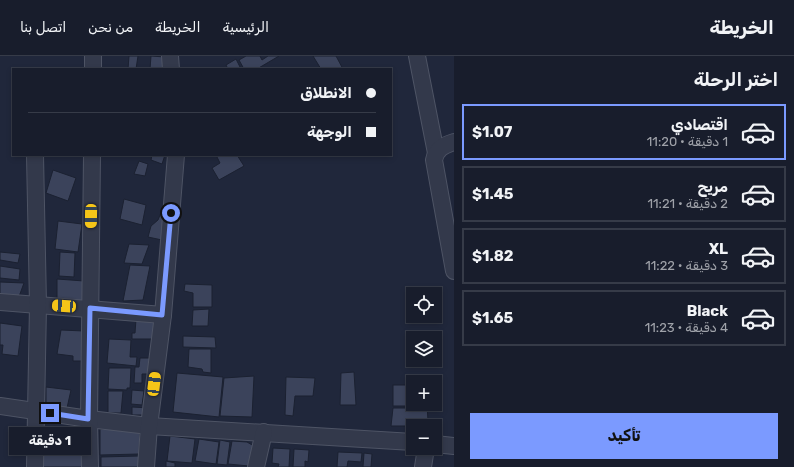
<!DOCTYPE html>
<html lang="ar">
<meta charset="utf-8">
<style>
body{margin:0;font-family:Rubik,Vazirmatn,sans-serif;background:#252a38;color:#f1f3f6;direction:rtl;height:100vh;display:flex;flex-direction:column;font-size:15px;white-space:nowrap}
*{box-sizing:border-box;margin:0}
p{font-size:13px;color:#9fa2a9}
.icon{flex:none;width:22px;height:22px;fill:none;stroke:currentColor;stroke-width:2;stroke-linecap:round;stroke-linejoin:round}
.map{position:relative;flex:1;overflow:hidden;direction:ltr}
.side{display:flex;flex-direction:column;background:#181d2c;width:340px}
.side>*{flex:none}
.top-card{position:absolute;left:12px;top:12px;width:380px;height:88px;border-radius:0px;box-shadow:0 2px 6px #0003,0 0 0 1px #363b48;direction:rtl;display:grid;align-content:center;height:88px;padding:0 16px;background:#181d2c}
.controls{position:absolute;left:406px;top:231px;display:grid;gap:8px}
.controls a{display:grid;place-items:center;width:36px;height:36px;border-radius:0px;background:#181d2c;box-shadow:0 2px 6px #0003,0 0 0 1px #363b48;font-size:20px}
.end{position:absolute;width:18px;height:18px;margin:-9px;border:5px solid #7b9aff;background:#111;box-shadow:0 0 0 2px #111}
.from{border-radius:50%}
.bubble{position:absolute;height:28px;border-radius:0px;background:#181d2c;box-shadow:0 2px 6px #0003,0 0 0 1px #363b48;font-size:13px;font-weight:700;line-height:28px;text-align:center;direction:rtl}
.car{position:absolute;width:12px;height:24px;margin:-12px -6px;border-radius:5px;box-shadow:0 0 3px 1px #0007;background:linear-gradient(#f5c518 24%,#345 0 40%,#f5c518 0 76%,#345 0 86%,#f5c518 0)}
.top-card b{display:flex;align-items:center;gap:14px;height:38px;font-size:15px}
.top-card b+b{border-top:1px solid #363b48}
.top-card i{width:10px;height:10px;background:#f1f3f6}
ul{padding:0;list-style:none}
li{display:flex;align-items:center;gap:12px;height:56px;margin:0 8px 6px;padding:0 8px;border:2px solid #363b48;border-radius:0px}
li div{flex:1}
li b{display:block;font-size:15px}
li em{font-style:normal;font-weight:700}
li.selected{border-color:#7b9aff}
li>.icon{width:36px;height:36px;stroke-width:1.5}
h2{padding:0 16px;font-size:18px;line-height:48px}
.action{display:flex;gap:8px;margin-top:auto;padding:8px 16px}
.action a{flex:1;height:46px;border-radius:0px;background:#7b9aff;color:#111;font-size:16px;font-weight:700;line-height:46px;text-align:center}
header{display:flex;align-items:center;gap:24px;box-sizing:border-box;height:56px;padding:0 20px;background:#181d2c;border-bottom:1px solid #363b48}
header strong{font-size:19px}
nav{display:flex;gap:22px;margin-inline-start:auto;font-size:14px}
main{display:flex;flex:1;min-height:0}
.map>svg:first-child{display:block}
</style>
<header>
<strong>الخريطة</strong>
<nav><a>الرئيسية</a><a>الخريطة</a><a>من نحن</a><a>اتصل بنا</a></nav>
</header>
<main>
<section class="side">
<h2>اختر الرحلة</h2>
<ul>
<li class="selected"><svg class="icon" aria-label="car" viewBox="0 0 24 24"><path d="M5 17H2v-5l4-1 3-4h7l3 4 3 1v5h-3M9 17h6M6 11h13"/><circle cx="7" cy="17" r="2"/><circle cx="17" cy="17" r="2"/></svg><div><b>اقتصادي</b><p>1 دقيقة · 11:20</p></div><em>$1.07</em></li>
<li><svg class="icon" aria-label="car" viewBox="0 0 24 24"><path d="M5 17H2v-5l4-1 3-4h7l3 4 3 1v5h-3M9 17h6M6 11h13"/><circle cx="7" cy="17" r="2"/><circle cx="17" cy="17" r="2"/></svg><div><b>مريح</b><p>2 دقيقة · 11:21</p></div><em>$1.45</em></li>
<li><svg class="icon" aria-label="car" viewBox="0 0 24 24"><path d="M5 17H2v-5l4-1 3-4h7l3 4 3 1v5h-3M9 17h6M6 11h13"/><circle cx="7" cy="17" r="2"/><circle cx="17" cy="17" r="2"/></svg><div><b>XL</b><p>3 دقيقة · 11:22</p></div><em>$1.82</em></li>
<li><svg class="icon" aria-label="car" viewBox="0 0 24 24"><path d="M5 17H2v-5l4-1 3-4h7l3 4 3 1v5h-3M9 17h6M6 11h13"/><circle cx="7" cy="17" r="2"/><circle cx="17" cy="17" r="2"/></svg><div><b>Black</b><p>4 دقيقة · 11:23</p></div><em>$1.65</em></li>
</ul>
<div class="action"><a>تأكيد</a></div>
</section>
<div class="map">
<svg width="454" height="411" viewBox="0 0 454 411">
<rect width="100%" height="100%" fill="#20273b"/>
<!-- building -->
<g fill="#3b435b" stroke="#1b2131">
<path d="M129,0H138L136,13H128Z"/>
<path d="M151,0L165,1L166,13H150Z"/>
<path d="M246,0H260L262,4L268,0H279L257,13H244L239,4Z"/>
<path d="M313,0H336L343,13H321Z"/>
<path d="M236,3L241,13H228L226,9Z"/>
<path d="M152,99H165L162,108L151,104Z"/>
<path d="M216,99H237L244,110L219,124L212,112L220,107Z"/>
<path d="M139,105L148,108L145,120L134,118Z"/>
<path d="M53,114L76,122L68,145L46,137Z"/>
<path d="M124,143L146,149L142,169L120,163Z"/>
<path d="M162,154L170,157L162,184L148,181L151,170L158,164Z"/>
<path d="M58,165L82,168L78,196L55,193Z"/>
<path d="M129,188L149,189L142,208L124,207Z"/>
<path d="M0,196L20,198L18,207L0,204Z"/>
<path d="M60,196L75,197L74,221L59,220Z"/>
<path d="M130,209L150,210L143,244L123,245Z"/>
<path d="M0,210L20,213L19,224L0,222Z"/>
<path d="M57,223L84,225L83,247L57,245Z"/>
<path d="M0,226L24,227L17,246L0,245Z"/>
<path d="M185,228L212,229V251H193V237L184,235Z"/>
<path d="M209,253L208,270H192L193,254Z"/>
<path d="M136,263L154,264L153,283H132V277H135Z"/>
<path d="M0,267L22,270L18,300L2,298L3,289H0Z"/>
<path d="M61,274L84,275V305H73V300L57,298Z"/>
<path d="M183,280L215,281L216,292L183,291Z"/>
<path d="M109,283L131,284L130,301H137L136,310L107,307Z"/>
<path d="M189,293H211V317L203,316L202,313L188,311Z"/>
<path d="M140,302H156L155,318H142V327H134L135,311H139Z"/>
<path d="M109,312H131L130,332H127V334L108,333Z"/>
<path d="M354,316L356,349H340L341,317Z"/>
<path d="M177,317L223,321L219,361L173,356Z"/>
<path d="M254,320L252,361L220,360L224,322Z"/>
<path d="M286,321L315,322L313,340H295L293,360L285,359Z"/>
<rect x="393" y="329" width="20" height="21"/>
<path d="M46,331L71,334L67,352L46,349Z"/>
<path d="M132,334L144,335L142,349L131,348Z"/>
<path d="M108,335H123L121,357H108Z"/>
<path d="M416,348H427L428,365L414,364L410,370H391L393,352H416Z"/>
<path d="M132,351L149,352L150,359H132Z"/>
<path d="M140,372L139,398L100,399V373Z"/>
<path d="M170,380L195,383L192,407L167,405Z"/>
<path d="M199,383L219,386L216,408L195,405Z"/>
<path d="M220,384L230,386L227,409L217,408Z"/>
<path d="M232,385L247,386L254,390L249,410L228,408Z"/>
<path d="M273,392L290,393L289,411H278L279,408L272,407Z"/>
<path d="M294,393L309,394L308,406L305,405V411H293Z"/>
<path d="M338,396L362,397L361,406L348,405L347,411H337Z"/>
<path d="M364,397L372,398L371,411H363Z"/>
<rect x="40" y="399" width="44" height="12"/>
<path d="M139,400V411H101V401Z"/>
<path d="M166,405L175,407V411H166Z"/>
</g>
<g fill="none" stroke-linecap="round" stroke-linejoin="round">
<!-- minor casing -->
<g stroke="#4e5465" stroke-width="18">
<g id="minor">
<path d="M170,0L171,13"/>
<path d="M417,0L436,97"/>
<path d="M93,13V0"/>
<path d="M454,86C444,89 436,93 434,104L454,215"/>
<path d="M0,246L163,259"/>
<path d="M0,350L89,363L149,370L413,386"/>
<path d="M435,388L454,390"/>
<path d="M35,411L38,249L35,99"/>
<path d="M90,411L89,363L92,99"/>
<path d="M146,411L149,370L163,259L176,99"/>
<path d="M256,411L264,376"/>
<path d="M423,411L426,392"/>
</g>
</g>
<!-- minor -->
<use href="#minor" stroke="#33394b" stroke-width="16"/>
</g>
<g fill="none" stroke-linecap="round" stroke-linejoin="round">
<!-- route -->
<path stroke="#7b9aff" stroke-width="5" d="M50,357L88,363L90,252L162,259L171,157"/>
</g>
</svg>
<div class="controls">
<a><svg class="icon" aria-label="locate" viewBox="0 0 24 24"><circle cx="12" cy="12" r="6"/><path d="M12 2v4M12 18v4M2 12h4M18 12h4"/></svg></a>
<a><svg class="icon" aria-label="layers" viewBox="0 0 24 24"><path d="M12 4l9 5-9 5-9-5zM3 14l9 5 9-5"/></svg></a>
<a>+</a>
<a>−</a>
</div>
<i class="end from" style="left:171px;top:157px"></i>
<i class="end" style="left:50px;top:357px"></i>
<div class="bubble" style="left:9px;top:371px;width:82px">1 دقيقة</div>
<i class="car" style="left:91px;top:160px;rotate:181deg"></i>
<i class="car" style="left:64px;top:250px;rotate:274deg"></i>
<i class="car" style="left:154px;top:328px;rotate:7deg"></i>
<div class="top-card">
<b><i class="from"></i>الانطلاق</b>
<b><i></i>الوجهة</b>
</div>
</div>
</main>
